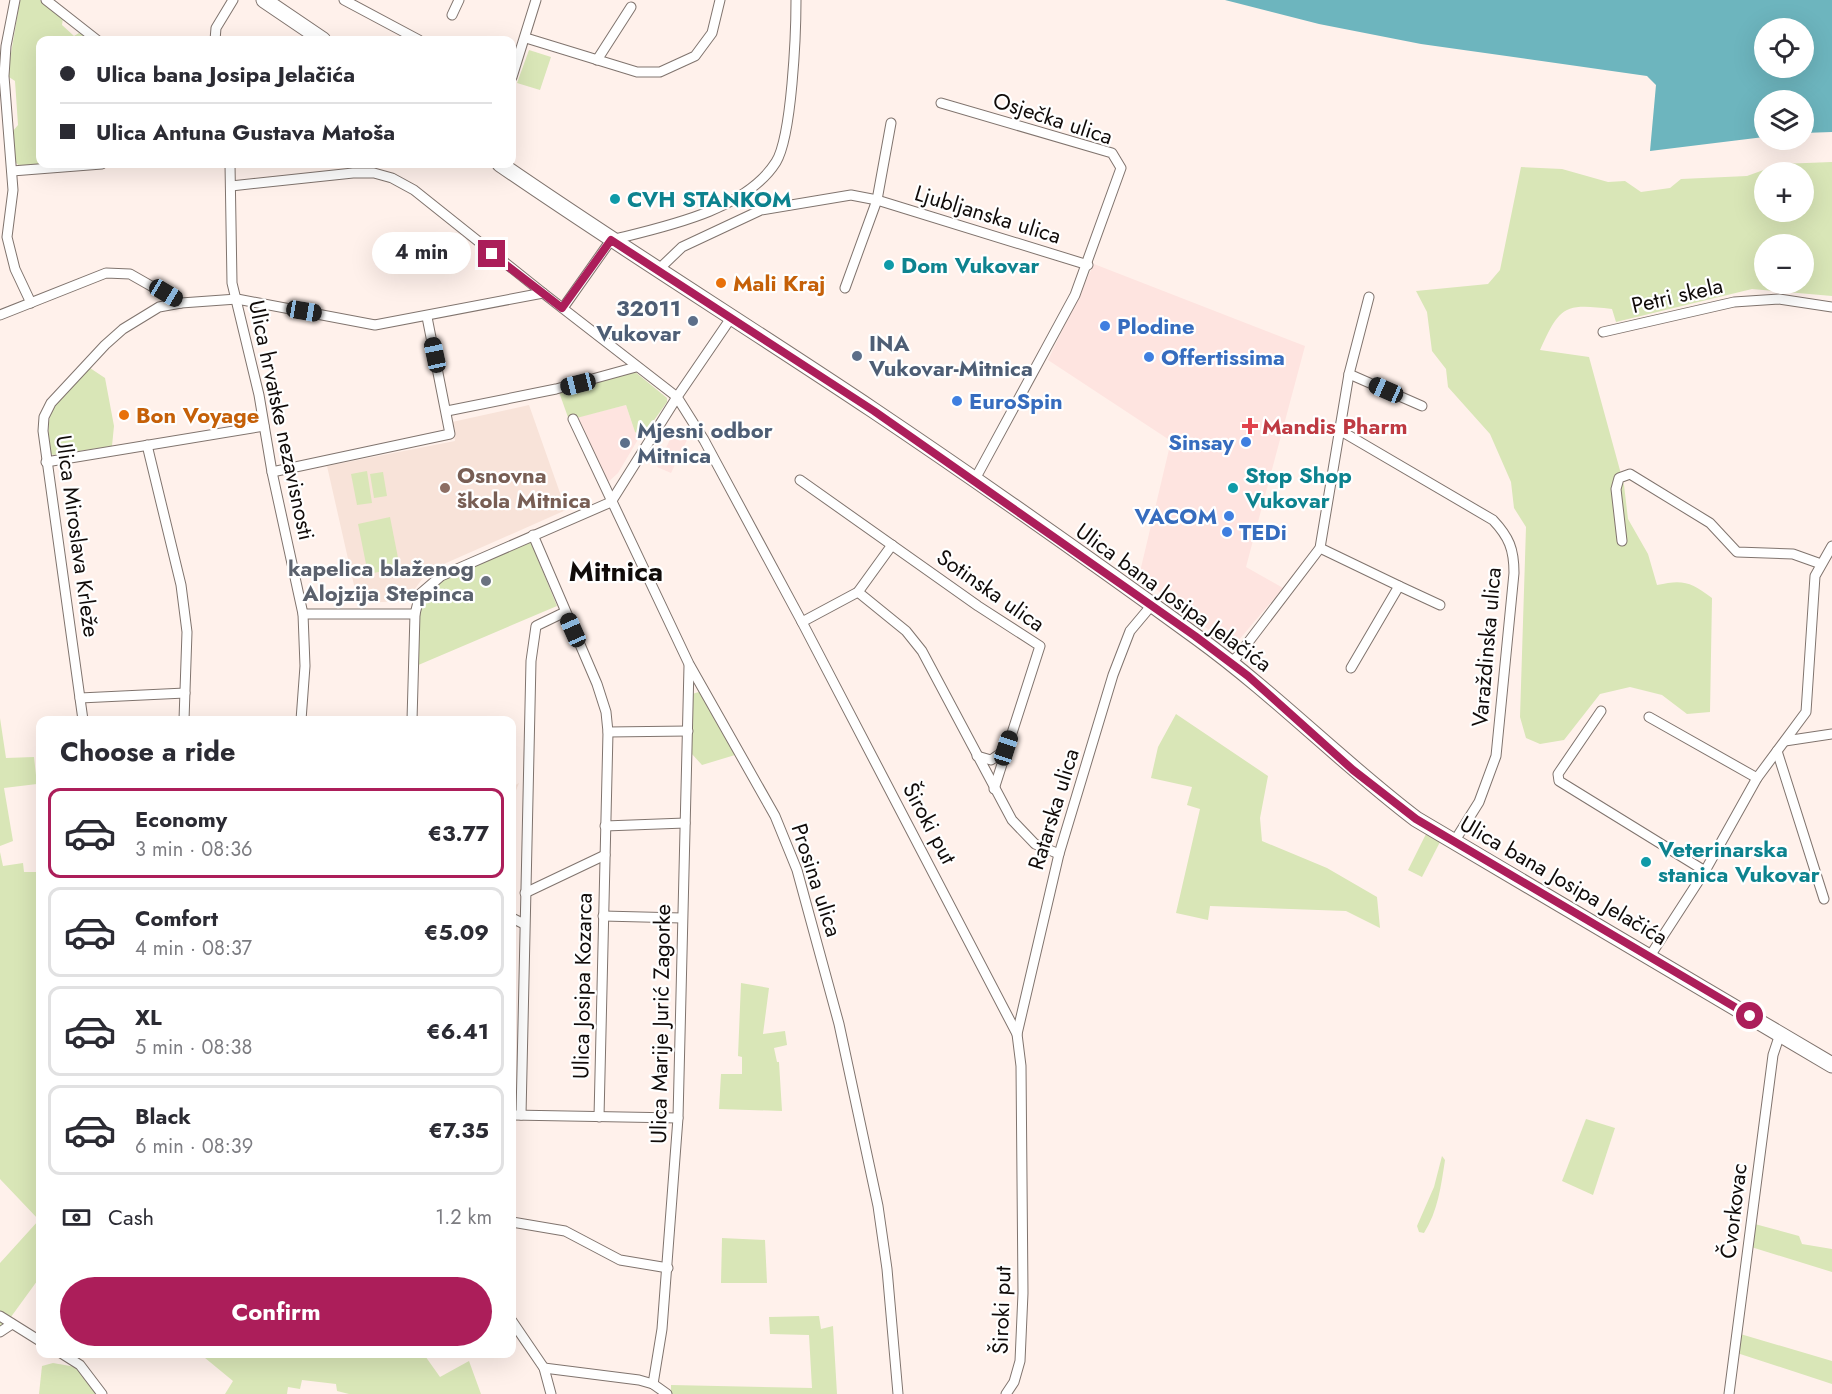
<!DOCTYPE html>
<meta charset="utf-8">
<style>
body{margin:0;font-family:Jost,sans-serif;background:#f7f7f7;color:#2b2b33;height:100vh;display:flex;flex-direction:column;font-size:22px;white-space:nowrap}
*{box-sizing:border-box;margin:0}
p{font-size:20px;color:#7c7c81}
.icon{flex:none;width:33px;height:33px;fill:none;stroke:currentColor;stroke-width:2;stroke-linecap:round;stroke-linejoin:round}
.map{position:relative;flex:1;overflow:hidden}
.side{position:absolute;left:36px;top:716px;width:480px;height:642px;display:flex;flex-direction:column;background:#fff;border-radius:12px;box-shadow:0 6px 24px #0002}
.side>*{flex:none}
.top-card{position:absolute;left:36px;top:36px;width:480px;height:132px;border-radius:12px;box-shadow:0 6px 24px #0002;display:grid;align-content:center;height:132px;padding:0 24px;background:#fff}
.fabs{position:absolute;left:1754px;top:18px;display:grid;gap:12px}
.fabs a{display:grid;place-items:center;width:60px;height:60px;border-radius:50%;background:#fff;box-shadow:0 6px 24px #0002;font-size:30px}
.end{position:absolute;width:27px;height:27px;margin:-14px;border:8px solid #ac1e5a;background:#fff;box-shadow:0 0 0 3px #fff}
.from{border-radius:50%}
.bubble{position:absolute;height:42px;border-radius:21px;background:#fff;box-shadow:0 6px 24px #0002;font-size:20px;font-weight:700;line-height:42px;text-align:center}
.car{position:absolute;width:18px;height:36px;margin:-18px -9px;border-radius:8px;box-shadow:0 0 4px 2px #0007;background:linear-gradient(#222 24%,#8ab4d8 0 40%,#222 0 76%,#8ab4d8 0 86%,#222 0)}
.top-card b{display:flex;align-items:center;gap:21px;height:57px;font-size:22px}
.top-card b+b{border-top:2px solid #e1e1e2}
.top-card i{width:15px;height:15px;background:#2b2b33}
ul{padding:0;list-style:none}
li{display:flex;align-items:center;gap:18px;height:90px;margin:0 12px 9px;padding:0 12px;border:3px solid #e1e1e2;border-radius:12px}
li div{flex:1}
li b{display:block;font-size:22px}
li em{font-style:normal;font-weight:700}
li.selected{border-color:#ac1e5a}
li>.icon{width:54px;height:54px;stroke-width:1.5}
h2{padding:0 24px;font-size:27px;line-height:72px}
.pay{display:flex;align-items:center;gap:15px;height:66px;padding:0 24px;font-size:22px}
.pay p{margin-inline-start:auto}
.primary-button{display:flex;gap:12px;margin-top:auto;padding:12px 24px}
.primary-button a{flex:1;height:69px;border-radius:36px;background:#ac1e5a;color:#fff;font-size:24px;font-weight:700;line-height:69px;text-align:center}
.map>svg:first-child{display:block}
</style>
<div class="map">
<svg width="1832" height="1394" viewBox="0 0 1832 1394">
<rect width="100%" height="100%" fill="#fff1eb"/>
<!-- commercial -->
<g fill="#fee4e0">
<path d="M1094,264L1305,346L1246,567L1283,588L1232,648L1139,576L1171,441L1048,360Z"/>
<path d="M626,405L635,432L640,436L618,473L607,483L578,417Z"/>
<path d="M673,433L687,440L671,473L657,467Z"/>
</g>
<!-- built -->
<g fill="#f8e3d9">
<path d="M529,405L566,510L428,571L406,601L358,603L327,466L455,441L452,422Z"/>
<path d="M519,783L515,793L513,914L512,787Z"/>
</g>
<!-- green -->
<g fill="#d9e6b7" fill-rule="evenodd">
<path d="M20,0H40L63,18L62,25L74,36L79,33L91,40H40V164H61L22,168L15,162L13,131L18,125L15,81L9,77L8,71Z"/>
<path d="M529,50L551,57L540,90L517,83Z"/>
<path d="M1832,162V296L1752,289L1616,322L1612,309C1564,303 1560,306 1540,350L1589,357L1624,485L1628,519L1648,554L1657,585C1683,579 1691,582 1712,598L1710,712L1687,714L1662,695L1630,687L1600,694L1564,740L1540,744L1526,738L1520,717L1526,527L1514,508L1511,482L1490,434L1448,387L1446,369L1432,351L1427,312L1416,291L1488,284L1500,270L1521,167L1562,169L1608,182L1625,181L1641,192L1670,188L1681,179L1747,176L1780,164ZM1764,172H1803V212H1764ZM1764,244H1803V284H1764Z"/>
<path d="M90,368L105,378L114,426L112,446L53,455L50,453C44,403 57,402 90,368Z"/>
<path d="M634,371L667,398V402L645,433L642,430L638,434L635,432L626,405L569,420L559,392Z"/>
<path d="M367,471L372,503L357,505L351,474Z"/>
<path d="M383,472L387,496L374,498L370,474Z"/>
<path d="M390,517L400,568L368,574L358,524Z"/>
<path d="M530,540L557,606L416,666C417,636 412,606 434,582Z"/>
<path d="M699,692L735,755L702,765L691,753L692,694Z"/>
<path d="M1176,714L1268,776L1260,818L1262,841L1327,868L1377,897L1380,928L1346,911L1210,906L1208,920L1176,913L1200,809L1187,805L1192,787L1151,778L1158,747Z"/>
<path d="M0,718L6,758L34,757L37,784L4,788L13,841L0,846Z"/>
<path d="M1426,834L1440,842L1422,877L1408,870Z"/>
<path d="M0,852L3,866L23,863L24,872H40V1277L0,1332V1263L39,1220L0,1179Z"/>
<path d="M741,983L769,988L763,1034L785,1031L787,1045L774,1048L777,1062H779L782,1111L719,1109L721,1074H742V1057L738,1056Z"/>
<path d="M1586,1119L1615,1128L1593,1195L1562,1181Z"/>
<path d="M1442,1156L1445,1160C1441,1186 1438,1211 1424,1233L1419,1232L1417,1226L1434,1187Z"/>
<path d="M1751,1223L1799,1236L1802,1244L1832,1249V1272L1748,1246Z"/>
<path d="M722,1238L765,1240L767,1283H721Z"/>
<path d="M819,1316L821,1329L833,1326L837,1394H671V1385L812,1388L809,1335L770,1334L769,1317Z"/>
<path d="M1737,1333L1832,1361V1384L1734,1352Z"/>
<path d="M199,1353H423L440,1377L469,1361L481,1394H349L337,1391L336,1384L302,1380L300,1389L288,1387L287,1394H225L233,1381Z"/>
<path d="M53,1363L76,1367L97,1394H39L42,1366Z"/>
</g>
<!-- water -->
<path fill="#6db5be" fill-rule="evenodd" d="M1225,0H1832V132L1803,133V100H1764V137L1650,151L1656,85L1647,76L1421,44L1319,24ZM1764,28H1803V68H1764Z"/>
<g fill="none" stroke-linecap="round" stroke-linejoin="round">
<!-- street casing -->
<g stroke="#80746e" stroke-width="11">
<g id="street">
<path d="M15,0L6,46L4,76L13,190L7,237L15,269L31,303"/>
<path d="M46,0L97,40"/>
<path d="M344,0L419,40"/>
<path d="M452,15L459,0"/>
<path d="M526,38L637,72H660L695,56L712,33L720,0"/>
<path d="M215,40L216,28L233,0"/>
<path d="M597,60L631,7"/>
<path d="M512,77L536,0"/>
<path d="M941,103L1112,153L1121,168L1075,295L974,481"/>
<path d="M230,164L232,283L259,395L272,472L303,614L305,666L301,720"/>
<path d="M12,171L102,164"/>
<path d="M231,186L353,173H374L392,178L414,190L543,293"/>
<path d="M658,270L682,247L761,210L851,195L877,200L1088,265"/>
<path d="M845,288L877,200L891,123"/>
<path d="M563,308L611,240C663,227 745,211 776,162C792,136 796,33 796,0"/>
<path d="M0,315L106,273L130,274L181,303"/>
<path d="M731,318L677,397L704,440L802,622L1017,1034L1021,1066L1023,1293L1020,1361L1014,1382L1006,1394"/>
<path d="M1603,332L1734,302L1779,299L1832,307"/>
<path d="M1349,374L1422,406"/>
<path d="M447,411L556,389L636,367"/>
<path d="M573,419L689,664L775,816L797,870L839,1024L878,1206L887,1269L898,1394"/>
<path d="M1341,431L1493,520C1509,537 1514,549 1514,573L1496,756L1479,802L1454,842"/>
<path d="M147,445L181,585L187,632L184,720"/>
<path d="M46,462L264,426"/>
<path d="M272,472L450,434L427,317"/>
<path d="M800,480L978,606L1040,646L994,789"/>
<path d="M533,535L597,684L606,712L608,732L599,1117"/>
<path d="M1622,541L1616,489L1619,478L1630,474L1710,523L1737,552L1793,554L1821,564"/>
<path d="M1320,548L1399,586L1351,668"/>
<path d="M1399,586L1440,605"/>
<path d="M858,592L906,631L922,651L1012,820L1035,844L1059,854"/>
<path d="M303,614H415"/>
<path d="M802,622L858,592L892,545"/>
<path d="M1230,662L1237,657L1320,548L1349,374L1369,297"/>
<path d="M80,698L185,693"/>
<path d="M1601,711L1558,774L1559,781L1705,871"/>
<path d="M1649,717L1757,778"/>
<path d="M83,720L43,431L44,417L51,403L105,345L123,329L159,307L181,303L237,299L375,325L543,293L677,397L611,502L441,576L420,594L415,614L412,720"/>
<path d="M608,732L688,731"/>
<path d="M1785,741L1832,734"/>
<path d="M1777,751L1824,899"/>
<path d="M977,756L991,760L1004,751"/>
<path d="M605,826L685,823"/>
<path d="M525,893L605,855"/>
<path d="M603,916L682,918"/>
<path d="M512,918L524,924"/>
<path d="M1650,956L1705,871L1757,778L1806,712L1815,576L1832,546"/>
<path d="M1017,1034L1059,854L1113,675L1130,631L1151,606"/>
<path d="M512,1115L678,1118"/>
<path d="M521,1115L531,661L536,626L565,612"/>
<path d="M512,1222L565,1231L620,1260L668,1268"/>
<path d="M0,1316L40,1341"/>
<path d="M512,1321L544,1368L551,1394"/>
<path d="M0,1332L12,1324"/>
<path d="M61,1353L80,1365L102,1394"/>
<path d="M544,1368L639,1380L653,1384L667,1394"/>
<path d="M653,1384L662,1329L678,1118L689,666"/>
<path d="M1729,1394L1773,1055L1780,1034"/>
</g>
</g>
<!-- primary casing -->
<g stroke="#80746e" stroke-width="17">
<g id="primary">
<path d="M264,0L323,40"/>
<path d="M500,164C623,249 749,327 873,410C983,484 1092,561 1198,638C1275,694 1341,762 1416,819L1832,1065"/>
</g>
</g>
<!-- street -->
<use href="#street" stroke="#fff" stroke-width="9"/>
<!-- primary -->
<use href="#primary" stroke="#fff" stroke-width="15"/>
</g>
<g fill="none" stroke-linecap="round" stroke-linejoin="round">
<!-- route -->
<path stroke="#ac1e5a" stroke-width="8" d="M492,254L562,308L611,240L874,411L1195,636L1248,676L1353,770L1416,819L1750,1016"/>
</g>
<!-- markers -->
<g fill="#0f9aa8" stroke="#fff" stroke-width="2">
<circle cx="615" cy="199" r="6"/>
<circle cx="889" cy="265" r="6"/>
<circle cx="1233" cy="488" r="6"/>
<circle cx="1646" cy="862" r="6"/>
</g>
<g fill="#e8710a" stroke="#fff" stroke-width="2">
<circle cx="721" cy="283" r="6"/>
<circle cx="124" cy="415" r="6"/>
</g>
<g fill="#5c6f8a" stroke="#fff" stroke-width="2">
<circle cx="693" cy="321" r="6"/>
<circle cx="857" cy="356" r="6"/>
<circle cx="625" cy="443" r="6"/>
</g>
<g fill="#3f7fe0" stroke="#fff" stroke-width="2">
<circle cx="1105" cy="326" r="6"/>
<circle cx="1149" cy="357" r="6"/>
<circle cx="957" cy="401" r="6"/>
<circle cx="1246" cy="442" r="6"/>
<circle cx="1229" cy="516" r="6"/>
<circle cx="1227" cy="532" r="6"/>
</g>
<path fill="#e0444e" stroke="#fff" stroke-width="2" d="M1247 417h6v6h6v6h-6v6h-6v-6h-6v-6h6z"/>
<circle fill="#8d6e63" stroke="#fff" stroke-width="2" cx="445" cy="488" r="6"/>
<circle fill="#6b7280" stroke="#fff" stroke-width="2" cx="486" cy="581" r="6"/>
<g text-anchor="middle" stroke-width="4.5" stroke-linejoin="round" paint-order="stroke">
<!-- street labels -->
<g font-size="22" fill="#100b09" stroke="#fff">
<text transform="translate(1053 118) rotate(18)" y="8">Osječka ulica</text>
<text transform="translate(988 214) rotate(17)" y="8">Ljubljanska ulica</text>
<text transform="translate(1677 295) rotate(-13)" y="8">Petri skela</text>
<text transform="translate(282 420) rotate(78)" y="8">Ulica hrvatske nezavisnosti</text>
<text transform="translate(78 536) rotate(82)" y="8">Ulica Miroslava Krleže</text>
<text transform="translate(991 590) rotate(35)" y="8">Sotinska ulica</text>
<text transform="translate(1174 597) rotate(36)" y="8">Ulica bana Josipa Jelačića</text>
<text transform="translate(1486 647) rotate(-85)" y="8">Varaždinska ulica</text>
<text transform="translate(1053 809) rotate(-73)" y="8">Ratarska ulica</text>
<text transform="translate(930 823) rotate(62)" y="8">Široki put</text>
<text transform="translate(817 880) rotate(72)" y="8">Prosina ulica</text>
<text transform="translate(1564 880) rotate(30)" y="8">Ulica bana Josipa Jelačića</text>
<text transform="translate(582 986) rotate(-89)" y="8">Ulica Josipa Kozarca</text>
<text transform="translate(660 1024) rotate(-89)" y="8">Ulica Marije Jurić Zagorke</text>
<text transform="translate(1733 1211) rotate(-83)" y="8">Čvorkovac</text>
<text transform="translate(1001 1310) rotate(-88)" y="8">Široki put</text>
</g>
<!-- culture labels -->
<g font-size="22" font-weight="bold" fill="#0d838f" stroke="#fff" text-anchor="start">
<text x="627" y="207">CVH STANKOM</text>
<text x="901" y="273">Dom Vukovar</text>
<text x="1245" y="483">Stop Shop<tspan x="1245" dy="25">Vukovar</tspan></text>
<text x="1658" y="857">Veterinarska<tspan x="1658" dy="25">stanica Vukovar</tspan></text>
</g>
<!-- food labels -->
<g font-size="22" font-weight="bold" fill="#c56008" stroke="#fff" text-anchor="start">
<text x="733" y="291">Mali Kraj</text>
<text x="136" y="423">Bon Voyage</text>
</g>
<!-- service labels -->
<g font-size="22" font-weight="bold" fill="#4e5e75" stroke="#fff" text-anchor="start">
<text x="681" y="316" text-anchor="end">32011<tspan x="681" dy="25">Vukovar</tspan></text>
<text x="869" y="351">INA<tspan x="869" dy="25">Vukovar-Mitnica</tspan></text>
<text x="637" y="438">Mjesni odbor<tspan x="637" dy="25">Mitnica</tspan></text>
</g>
<!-- shop labels -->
<g font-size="22" font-weight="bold" fill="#366cbe" stroke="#fff" text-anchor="start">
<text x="1117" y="334">Plodine</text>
<text x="1161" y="365">Offertissima</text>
<text x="969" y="409">EuroSpin</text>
<text x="1234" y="450" text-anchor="end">Sinsay</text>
<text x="1217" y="524" text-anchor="end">VACOM</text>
<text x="1239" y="540">TEDi</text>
</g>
<!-- health labels -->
<g font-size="22" font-weight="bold" fill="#be3a42" stroke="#fff" text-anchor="start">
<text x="1262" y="434">Mandis Pharm</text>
</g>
<!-- education labels -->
<g font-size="22" font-weight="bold" fill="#785e54" stroke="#fff" text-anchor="start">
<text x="457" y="483">Osnovna<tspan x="457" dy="25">škola Mitnica</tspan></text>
</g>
<!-- worship labels -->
<g font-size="22" font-weight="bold" fill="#5b616d" stroke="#fff" text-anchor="end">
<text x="474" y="576">kapelica blaženog<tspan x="474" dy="25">Alojzija Stepinca</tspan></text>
</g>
<!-- district labels -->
<g font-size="28" font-weight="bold" fill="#100b09" stroke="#fff">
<text x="616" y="581">Mitnica</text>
</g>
</g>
</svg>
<div class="fabs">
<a><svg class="icon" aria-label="locate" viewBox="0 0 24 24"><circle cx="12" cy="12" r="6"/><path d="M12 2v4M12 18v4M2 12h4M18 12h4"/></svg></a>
<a><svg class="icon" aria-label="layers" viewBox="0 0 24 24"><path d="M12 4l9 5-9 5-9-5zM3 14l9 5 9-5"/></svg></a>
<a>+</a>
<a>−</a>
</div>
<i class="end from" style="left:1750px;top:1016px"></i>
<i class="end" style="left:492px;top:254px"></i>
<div class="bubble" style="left:372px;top:232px;width:99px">4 min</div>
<i class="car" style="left:166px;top:293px;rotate:121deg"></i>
<i class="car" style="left:304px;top:311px;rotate:100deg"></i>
<i class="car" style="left:435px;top:355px;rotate:348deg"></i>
<i class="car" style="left:578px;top:384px;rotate:256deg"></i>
<i class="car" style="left:1386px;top:390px;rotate:294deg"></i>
<i class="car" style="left:573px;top:630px;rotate:336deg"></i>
<i class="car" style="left:1006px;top:748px;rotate:18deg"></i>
<div class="top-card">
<b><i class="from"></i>Ulica bana Josipa Jelačića</b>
<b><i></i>Ulica Antuna Gustava Matoša</b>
</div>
<section class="side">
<h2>Choose a ride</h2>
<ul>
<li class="selected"><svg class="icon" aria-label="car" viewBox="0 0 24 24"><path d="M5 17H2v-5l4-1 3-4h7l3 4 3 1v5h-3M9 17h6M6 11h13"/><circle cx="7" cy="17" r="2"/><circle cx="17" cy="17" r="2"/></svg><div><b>Economy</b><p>3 min · 08:36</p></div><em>€3.77</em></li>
<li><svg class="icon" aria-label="car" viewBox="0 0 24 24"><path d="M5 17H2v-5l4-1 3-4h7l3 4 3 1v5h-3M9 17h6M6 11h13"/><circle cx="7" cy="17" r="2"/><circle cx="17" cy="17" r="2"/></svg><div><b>Comfort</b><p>4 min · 08:37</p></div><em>€5.09</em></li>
<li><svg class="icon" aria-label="car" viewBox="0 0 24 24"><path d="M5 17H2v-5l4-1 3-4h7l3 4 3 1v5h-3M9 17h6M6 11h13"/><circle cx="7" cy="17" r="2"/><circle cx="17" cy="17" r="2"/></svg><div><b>XL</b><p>5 min · 08:38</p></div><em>€6.41</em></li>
<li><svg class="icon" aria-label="car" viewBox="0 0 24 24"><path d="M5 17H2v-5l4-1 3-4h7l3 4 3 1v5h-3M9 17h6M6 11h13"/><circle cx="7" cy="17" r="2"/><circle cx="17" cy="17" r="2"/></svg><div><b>Black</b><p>6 min · 08:39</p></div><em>€7.35</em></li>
</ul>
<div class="pay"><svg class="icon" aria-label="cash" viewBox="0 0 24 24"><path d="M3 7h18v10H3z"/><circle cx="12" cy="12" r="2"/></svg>Cash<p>1.2 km</p></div>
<div class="primary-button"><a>Confirm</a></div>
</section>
</div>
